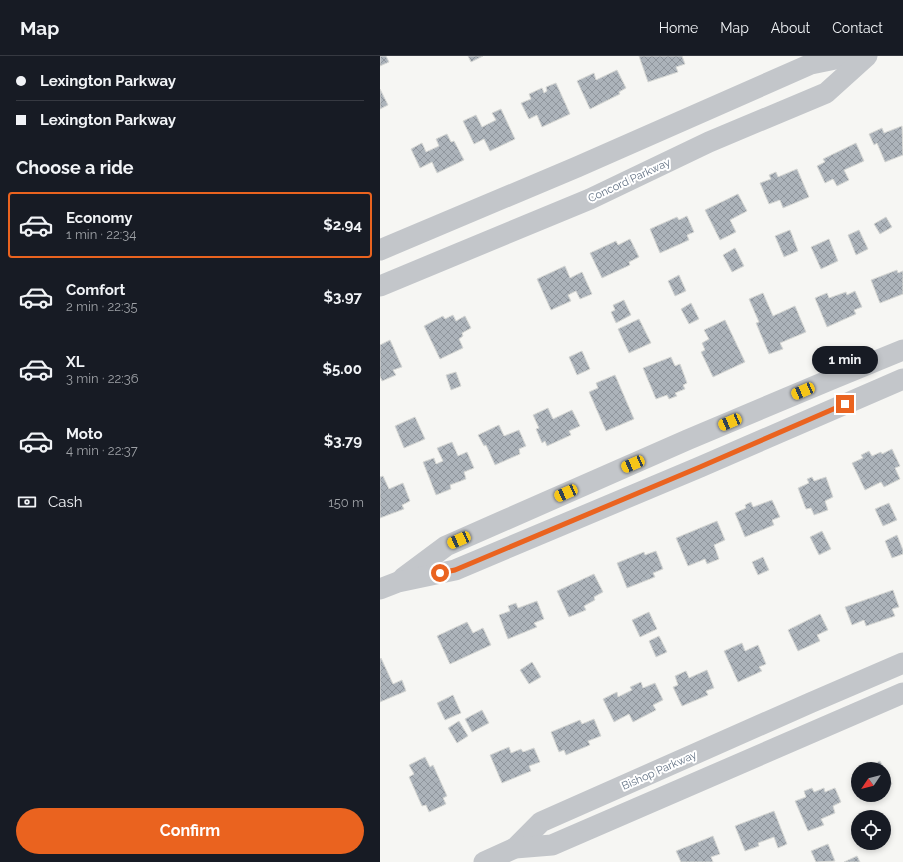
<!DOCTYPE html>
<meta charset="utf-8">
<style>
body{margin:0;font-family:Raleway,sans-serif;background:#20242c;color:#f1f3f6;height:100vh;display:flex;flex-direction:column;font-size:15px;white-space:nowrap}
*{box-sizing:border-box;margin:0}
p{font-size:13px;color:#9ea1a6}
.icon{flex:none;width:22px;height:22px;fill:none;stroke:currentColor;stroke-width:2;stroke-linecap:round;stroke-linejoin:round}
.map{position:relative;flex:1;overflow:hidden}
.details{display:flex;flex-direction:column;background:#171b24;width:380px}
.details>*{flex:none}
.hud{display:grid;align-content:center;height:88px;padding:0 16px;background:#171b24}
.needle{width:26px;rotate:235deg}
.tools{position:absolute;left:471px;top:706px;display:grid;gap:8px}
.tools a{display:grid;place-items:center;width:40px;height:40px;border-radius:50%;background:#171b24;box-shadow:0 2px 6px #0003;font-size:20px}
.end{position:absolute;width:18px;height:18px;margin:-9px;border:5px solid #ea631f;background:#fff;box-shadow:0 0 0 2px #fff}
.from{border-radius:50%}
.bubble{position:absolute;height:28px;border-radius:14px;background:#171b24;box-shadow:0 2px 6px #0003;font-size:13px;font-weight:700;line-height:28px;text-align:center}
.car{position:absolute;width:12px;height:24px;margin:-12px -6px;border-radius:5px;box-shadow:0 0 3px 1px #0007;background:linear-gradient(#f5c518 24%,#345 0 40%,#f5c518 0 76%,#345 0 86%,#f5c518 0)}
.hud b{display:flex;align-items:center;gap:14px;height:38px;font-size:15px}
.hud b+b{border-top:1px solid #363941}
.hud i{width:10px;height:10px;background:#f1f3f6}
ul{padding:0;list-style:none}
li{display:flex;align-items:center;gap:12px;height:66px;margin:0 8px 6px;padding:0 8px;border:2px solid transparent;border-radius:4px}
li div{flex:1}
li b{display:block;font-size:15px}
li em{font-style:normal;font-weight:700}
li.current{border-color:#ea631f}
li>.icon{width:36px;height:36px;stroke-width:1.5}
h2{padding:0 16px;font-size:18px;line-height:48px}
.pay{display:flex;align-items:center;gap:10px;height:44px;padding:0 16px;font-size:15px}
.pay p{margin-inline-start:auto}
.cta{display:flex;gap:8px;margin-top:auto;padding:8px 16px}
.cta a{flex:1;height:46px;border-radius:24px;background:#ea631f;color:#fff;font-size:16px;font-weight:700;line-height:46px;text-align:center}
header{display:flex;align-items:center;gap:24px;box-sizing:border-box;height:56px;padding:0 20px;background:#171b24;border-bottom:1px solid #363941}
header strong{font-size:19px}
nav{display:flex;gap:22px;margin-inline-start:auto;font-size:14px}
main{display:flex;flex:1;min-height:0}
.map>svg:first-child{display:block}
</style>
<header>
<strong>Map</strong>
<nav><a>Home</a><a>Map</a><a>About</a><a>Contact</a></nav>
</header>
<main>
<section class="details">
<div class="hud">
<b><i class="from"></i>Lexington Parkway</b>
<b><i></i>Lexington Parkway</b>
</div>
<h2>Choose a ride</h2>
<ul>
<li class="current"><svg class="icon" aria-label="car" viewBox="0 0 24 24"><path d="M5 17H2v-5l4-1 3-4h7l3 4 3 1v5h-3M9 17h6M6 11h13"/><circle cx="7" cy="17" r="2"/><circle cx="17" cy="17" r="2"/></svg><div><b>Economy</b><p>1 min · 22:34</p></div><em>$2.94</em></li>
<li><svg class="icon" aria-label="car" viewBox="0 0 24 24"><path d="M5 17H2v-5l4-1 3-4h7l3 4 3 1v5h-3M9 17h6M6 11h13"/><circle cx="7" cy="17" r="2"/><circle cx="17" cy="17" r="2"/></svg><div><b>Comfort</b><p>2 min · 22:35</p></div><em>$3.97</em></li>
<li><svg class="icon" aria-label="car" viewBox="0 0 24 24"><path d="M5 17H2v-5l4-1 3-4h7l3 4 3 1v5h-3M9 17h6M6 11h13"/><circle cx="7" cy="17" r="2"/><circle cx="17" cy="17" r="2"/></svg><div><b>XL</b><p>3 min · 22:36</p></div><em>$5.00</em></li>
<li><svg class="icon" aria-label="car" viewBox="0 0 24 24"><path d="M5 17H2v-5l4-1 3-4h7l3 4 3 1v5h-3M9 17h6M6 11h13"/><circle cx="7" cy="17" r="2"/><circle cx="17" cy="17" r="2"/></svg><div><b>Moto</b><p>4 min · 22:37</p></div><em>$3.79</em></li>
</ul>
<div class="pay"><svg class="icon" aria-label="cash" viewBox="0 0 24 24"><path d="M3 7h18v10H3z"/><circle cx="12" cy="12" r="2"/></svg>Cash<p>150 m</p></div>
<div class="cta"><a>Confirm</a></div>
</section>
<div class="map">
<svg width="523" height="806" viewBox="0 0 523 806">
<defs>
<pattern id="building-cross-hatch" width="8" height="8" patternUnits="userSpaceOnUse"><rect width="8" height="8" fill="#acb3ba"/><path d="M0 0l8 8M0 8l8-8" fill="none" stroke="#90969d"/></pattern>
</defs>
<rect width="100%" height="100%" fill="#f6f6f3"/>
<!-- building -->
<g fill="url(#building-cross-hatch)" stroke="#d7d8d5">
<path d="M0,0H6L9,6L0,10Z"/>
<path d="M88,0H103L91,6Z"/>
<path d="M259,0H302L305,8L296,11L298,16L268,26Z"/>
<path d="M237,14L246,32L239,36L240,38L210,53L197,25L214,17L216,24Z"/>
<path d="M176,27L190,58L162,71L157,59L149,63L141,47L151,43L149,38L162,32L164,37L167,35L166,31Z"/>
<path d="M0,33L8,49L0,53Z"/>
<path d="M121,53L135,83L110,95L104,83L94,88L83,65L96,59L102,71L116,64L112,57Z"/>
<path d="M522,70L523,99L505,106L497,87L494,89L489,78L502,72L504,77Z"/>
<path d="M67,78L71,86L74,85L84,104L57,117L52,106L40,112L31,93L42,87L46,96L59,90L56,83Z"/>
<path d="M476,87L484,105L464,114L469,124L457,130L453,123L445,127L437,110L445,106L443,103Z"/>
<path d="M417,113L429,141L403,152L400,144L389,148L380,127L391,123L389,119L396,116L398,121Z"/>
<path d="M358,138L367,155L350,164L356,176L340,184L325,154Z"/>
<path d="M307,160L314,176L307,179L309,184L280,197L270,173L297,161L299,164Z"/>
<path d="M506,161L512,171L500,178L494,168Z"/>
<path d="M410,174L418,195L404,201L395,180Z"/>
<path d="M479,174L488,193L476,199L468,179Z"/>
<path d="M250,183L259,201L249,206L250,209L222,222L210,197L236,185L238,189Z"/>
<path d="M449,183L458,205L441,213L431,191Z"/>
<path d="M355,192L364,210L352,216L343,199Z"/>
<path d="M185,210L190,222L202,216L212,238L200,243L196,235L188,239L191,245L171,254L157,223Z"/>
<path d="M517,214L518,217L523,215V238L500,247L491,224Z"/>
<path d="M299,219L306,235L295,240L288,225Z"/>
<path d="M475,235L482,251L474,254L476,258L447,271L435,242L447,237L449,242L466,236L467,239Z"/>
<path d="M383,237L393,260L415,250L426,276L400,287L403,293L389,298L376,267L379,266L369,243Z"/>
<path d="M244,244L251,259L236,267L231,256L235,254L233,249Z"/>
<path d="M311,247L319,263L309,268L301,253Z"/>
<path d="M73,259L76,265L85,260L91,272L82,277L83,280L79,283L83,292L60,303L44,270L63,260L65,263Z"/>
<path d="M259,263L271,287L249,297L238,273Z"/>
<path d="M345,264L365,306L333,321L321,296L325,294L322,287L329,283L324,274Z"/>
<path d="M10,284L22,311L13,314L16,319L2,325L0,320V289Z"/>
<path d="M202,295L210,313L197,319L189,301Z"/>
<path d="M291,301L295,310L300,308L307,327L303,329L305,333L295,337L297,340L289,343L287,339L276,343L263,312Z"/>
<path d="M76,316L81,330L71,334L66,319Z"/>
<path d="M235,319L254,363L226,375L209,336L218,332L216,327Z"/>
<path d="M168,352L173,363L192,354L200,370L189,375L191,379L167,390L165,385L162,387L156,373L159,372L153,359Z"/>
<path d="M35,361L45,383L24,392L15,370Z"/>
<path d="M119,369L124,380L139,374L146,390L139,393L140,398L115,409L106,389L104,390L98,379Z"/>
<path d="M72,386L78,400L87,396L94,412L84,416L86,423L70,429L71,433L56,439L43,406L54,402L56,408L63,405L57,392Z"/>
<path d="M512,393L520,410L515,412L520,423L504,431L501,426L485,434L472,407L483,402L481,399L489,395L492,400L501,396L502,398Z"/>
<path d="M3,420L9,433L23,427L30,445L22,449L24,453L0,462V421Z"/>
<path d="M432,421L434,425L446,421L453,441L445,445L448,454L434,459L431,452L426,453L418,432L429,427L427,423Z"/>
<path d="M392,444L400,461L392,464L394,469L365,481L355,457L366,452L365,449L371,446L373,451Z"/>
<path d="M509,447L517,464L503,470L495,453Z"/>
<path d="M337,465L345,484L334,489L339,503L327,508L325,503L308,510L296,482Z"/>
<path d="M442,475L451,493L439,499L430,481Z"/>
<path d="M517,479L523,494V498L512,502L505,485Z"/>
<path d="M276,495L283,513L273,517L275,521L247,532L237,507L264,496L265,499Z"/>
<path d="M383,501L389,514L378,519L372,506Z"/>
<path d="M214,518L223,536L214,541L215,544L204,550L206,554L189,561L177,535Z"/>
<path d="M513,534L519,551L512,553L515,560L486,570L484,564L472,569L465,551Z"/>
<path d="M157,545L164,563L154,567L157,571L128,583L119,559L130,555L128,550L136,547L138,552Z"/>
<path d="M269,556L277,573L260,581L252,564Z"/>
<path d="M440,558L448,574L437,579L440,585L418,595L408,574Z"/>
<path d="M87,566L93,577L103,572L111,589L70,608L57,580Z"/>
<path d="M279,580L287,596L276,601L269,585Z"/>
<path d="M362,587L365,595L378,589L386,608L379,611L382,615L358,626L344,595Z"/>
<path d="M1,602L13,628L22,624L26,635L0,646V603Z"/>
<path d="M152,606L161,621L149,628L140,614Z"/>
<path d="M327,614L334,632L326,635L328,639L302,650L293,631L298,629L295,620L306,615L309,622Z"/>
<path d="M261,626L263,632L275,627L283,644L273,649L276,654L253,666L249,658L234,666L223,643L237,636L238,641L252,634L250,631Z"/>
<path d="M73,639L81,657L65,664L57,647Z"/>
<path d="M102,654L109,667L92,676L85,663Z"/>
<path d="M214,663L221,680L208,685L210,689L186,699L184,694L179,696L171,676L200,664L202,668Z"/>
<path d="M79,665L88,680L77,687L68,672Z"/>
<path d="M129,691L131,697L141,693L143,696L154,692L160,706L149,710L151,715L122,727L110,699Z"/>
<path d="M45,701L50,711L53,709L67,740L63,742L66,748L49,756L46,749L42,750L29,721L34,718L29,709Z"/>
<path d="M500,705L512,728L504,733V713H482L480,710L488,706L490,710Z"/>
<path d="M478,716V730L472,719Z"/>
<path d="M432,732L434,736L444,732L445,736L455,732L461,746L453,750L455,757L441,763L444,769L428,775L415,745L426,741L424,735Z"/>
<path d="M394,755L407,788L398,792L394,781L378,787L379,790L365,795L355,770Z"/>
<path d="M333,780L340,798L331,801L333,806H301L296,795Z"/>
<path d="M448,788L455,805L436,806L431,795Z"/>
<path d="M477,800L480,806H464Z"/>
</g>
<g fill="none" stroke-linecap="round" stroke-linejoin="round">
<!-- street -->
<g stroke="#c3c6ca" stroke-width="21">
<path d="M0,194L197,111L431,8L470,0"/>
<path d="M0,230L210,143L329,86L446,37L487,0"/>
<path d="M23,522L66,490L307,384L452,323L523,294"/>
<path d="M0,533L18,526L75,514L320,411L523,323"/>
<path d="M135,792L161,766L430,647L523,607"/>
<path d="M104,806L135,792L172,789L523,637"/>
</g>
</g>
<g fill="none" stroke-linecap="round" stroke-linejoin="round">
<!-- route -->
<path stroke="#ea631f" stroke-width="5" d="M60,517L75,514L320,411L465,348"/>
</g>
<g text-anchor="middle" stroke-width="4" stroke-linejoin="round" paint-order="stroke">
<!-- street labels -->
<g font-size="11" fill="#647385" stroke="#fff">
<text transform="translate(249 124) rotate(-25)" y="4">Concord Parkway</text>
<text transform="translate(279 714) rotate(-24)" y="4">Bishop Parkway</text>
</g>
</g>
</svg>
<div class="tools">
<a><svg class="needle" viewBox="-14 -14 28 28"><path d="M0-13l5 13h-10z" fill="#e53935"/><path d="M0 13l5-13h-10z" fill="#9ea1a6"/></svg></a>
<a><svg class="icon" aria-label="locate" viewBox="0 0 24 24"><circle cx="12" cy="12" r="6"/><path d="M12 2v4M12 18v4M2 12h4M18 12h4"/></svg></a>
</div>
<i class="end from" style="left:60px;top:517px"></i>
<i class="end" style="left:465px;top:348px"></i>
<div class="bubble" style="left:432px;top:290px;width:66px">1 min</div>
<i class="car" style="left:423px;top:335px;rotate:247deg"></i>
<i class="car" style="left:350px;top:366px;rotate:247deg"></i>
<i class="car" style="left:253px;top:408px;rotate:247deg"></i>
<i class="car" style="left:186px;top:437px;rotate:246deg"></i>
<i class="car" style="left:79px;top:484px;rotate:246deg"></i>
</div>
</main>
